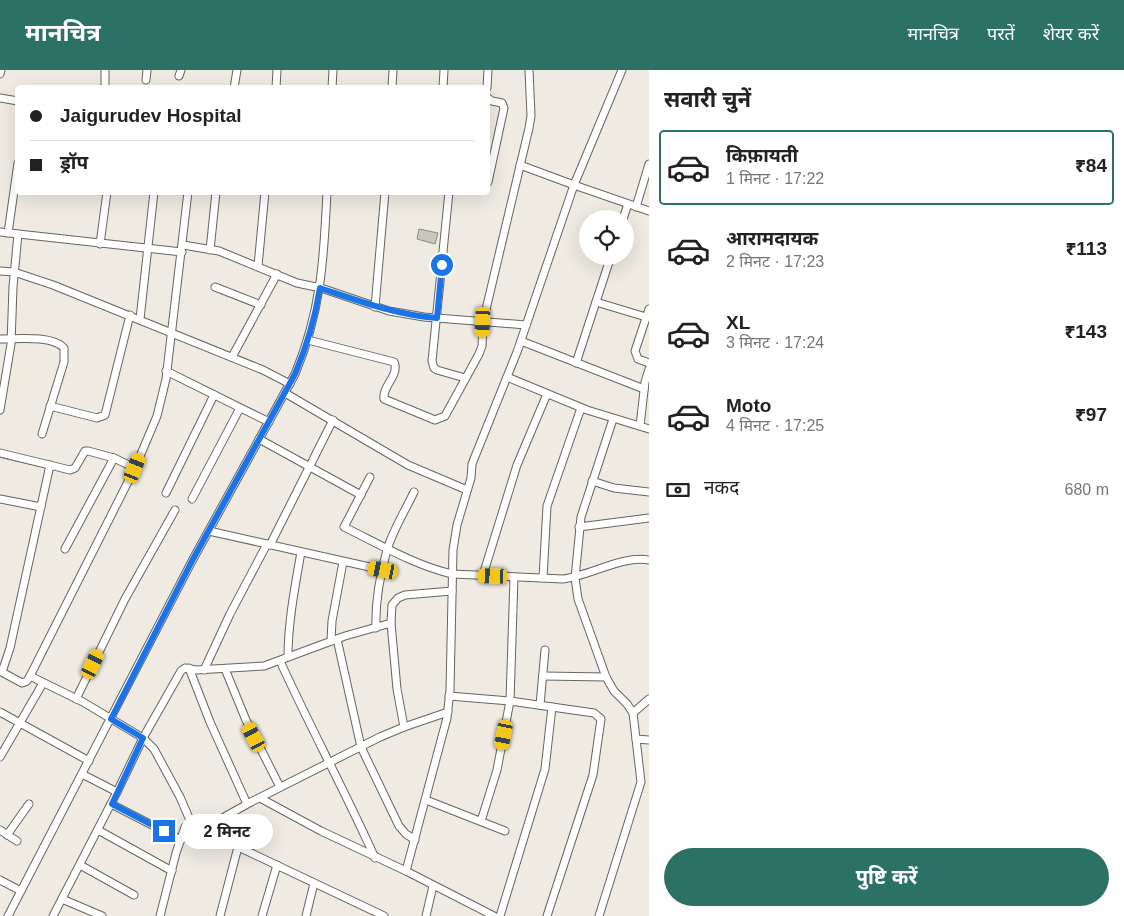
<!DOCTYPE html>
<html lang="hi">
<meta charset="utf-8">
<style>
body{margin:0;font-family:Arial,"Noto Sans Devanagari",sans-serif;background:#f2f2f2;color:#222;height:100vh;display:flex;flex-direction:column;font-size:19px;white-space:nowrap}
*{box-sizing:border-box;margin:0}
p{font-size:16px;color:#767676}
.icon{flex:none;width:28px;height:28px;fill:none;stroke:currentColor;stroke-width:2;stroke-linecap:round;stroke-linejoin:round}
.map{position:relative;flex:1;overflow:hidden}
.panel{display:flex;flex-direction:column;background:#fff;width:475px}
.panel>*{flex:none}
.hud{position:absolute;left:15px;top:15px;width:475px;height:110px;border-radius:5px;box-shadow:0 5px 20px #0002;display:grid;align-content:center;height:110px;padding:0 15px;background:#fff}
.controls{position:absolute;left:579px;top:140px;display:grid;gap:10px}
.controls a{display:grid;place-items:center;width:55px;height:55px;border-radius:50%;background:#fff;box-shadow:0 5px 20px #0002;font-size:25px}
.end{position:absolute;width:22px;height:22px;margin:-11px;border:6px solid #1a73e8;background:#fff;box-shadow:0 0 0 2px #fff}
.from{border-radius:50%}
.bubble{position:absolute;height:35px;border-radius:18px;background:#fff;box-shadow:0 5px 20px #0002;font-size:16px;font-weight:700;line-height:35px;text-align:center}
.car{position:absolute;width:15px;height:30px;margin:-15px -8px;border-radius:6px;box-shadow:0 0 4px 1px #0007;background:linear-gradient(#f5c518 24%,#345 0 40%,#f5c518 0 76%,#345 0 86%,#f5c518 0)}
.hud b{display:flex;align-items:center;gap:18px;height:48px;font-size:19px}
.hud b+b{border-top:1px solid #e0e0e0}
.hud i{width:12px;height:12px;background:#222}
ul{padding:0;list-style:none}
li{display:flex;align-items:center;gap:15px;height:75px;margin:0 10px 8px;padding:0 5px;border:2px solid transparent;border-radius:5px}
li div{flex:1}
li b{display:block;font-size:19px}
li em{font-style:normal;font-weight:700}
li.active{border-color:#2b7166}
li>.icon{width:45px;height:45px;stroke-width:1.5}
h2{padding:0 15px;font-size:22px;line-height:60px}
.pay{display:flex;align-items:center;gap:12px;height:55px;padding:0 15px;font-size:19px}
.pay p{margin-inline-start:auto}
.button{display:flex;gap:10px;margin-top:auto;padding:10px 15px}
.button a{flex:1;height:58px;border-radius:30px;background:#2b7166;color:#fff;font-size:20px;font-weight:700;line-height:58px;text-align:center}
header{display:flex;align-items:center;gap:30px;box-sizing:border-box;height:70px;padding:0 25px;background:#2b7166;color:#fff}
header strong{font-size:24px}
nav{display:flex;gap:28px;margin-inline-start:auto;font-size:18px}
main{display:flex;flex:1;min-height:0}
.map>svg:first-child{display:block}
</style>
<header>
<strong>मानचित्र</strong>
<nav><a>मानचित्र</a><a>परतें</a><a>शेयर करें</a></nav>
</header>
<main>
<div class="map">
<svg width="649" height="846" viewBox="0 0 649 846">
<rect width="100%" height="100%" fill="#efebe2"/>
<!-- building -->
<path fill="#c8c7be" stroke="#8b8b82" d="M419,159L438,163L435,174L417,169Z"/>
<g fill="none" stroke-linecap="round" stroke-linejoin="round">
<!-- street casing -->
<g stroke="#67645c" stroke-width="9">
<g id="street">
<path d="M105,0V17"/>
<path d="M0,4L1,0"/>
<path d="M179,6L181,0"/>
<path d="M146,10L147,0"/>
<path d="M234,18L237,0"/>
<path d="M276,18L277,0"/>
<path d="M332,18L333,0"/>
<path d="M392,18L393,0"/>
<path d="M443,18L444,0"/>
<path d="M487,18L488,0"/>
<path d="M0,28L18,31"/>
<path d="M488,28L492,31L502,33L504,38L488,112"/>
<path d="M520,95L574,115L622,0"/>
<path d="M449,122L432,291L434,298L437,300L465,308"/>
<path d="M636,137L649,94"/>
<path d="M623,149L628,134"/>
<path d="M0,162L182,182"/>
<path d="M8,163L18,93"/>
<path d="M100,174L107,122"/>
<path d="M183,175L219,181L297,213L321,218L389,241L424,247L526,255"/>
<path d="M210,180L216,122"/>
<path d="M258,196L265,122"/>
<path d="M0,201L14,202L53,215L263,300L290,314"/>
<path d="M215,217L261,235"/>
<path d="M596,232L646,247"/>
<path d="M375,237L385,122"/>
<path d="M649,239L635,281L638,289L649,293"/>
<path d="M140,249L154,122"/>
<path d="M0,269C16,269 52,265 64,278V292L42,364"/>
<path d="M308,270L394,292C400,305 382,316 384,329L435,350L445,346L479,284L482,276L483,252L529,58L531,46L529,0"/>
<path d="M521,271L644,319"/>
<path d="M232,287L277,204"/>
<path d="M576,293L611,186"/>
<path d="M166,301L269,352"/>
<path d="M507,307L587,340L649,359"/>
<path d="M285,323L408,395L467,420"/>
<path d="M50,336L97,348L105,345L130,245"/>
<path d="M0,340L11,274L13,217L18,164"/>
<path d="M640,356L645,312L649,299"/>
<path d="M259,369L361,425"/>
<path d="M0,383L70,400L75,398L85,381H88L114,388L135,398"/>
<path d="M370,407L344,457C379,474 414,495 452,504L563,509C590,506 622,485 649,490"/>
<path d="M592,411L614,418L649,422"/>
<path d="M166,423L214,325"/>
<path d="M0,429L41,437"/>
<path d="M192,429L240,338"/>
<path d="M579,457L649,448"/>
<path d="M209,461L383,500"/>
<path d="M270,475L333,350"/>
<path d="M65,479L114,388"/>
<path d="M483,505L517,395L547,324"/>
<path d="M543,508L547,436L581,338"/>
<path d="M391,553L392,535L398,528L405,525L452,521"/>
<path d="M376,558C375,532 380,505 387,480C393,460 405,441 414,422"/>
<path d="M337,569L361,677L399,756L406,764L415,770"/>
<path d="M331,571L332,551L343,492"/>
<path d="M288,587C288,552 295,517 301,482"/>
<path d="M280,591C310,657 345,721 375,788"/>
<path d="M189,598L210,652L247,734"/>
<path d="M225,599L246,650L280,717"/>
<path d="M204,600L230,544L267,474"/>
<path d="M0,601L22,613L27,611L30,606L135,398L157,346L166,309L188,122"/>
<path d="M2,602L10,578L50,395"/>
<path d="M30,606L83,632L143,668L154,679L180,727L192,755"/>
<path d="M543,606L606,607"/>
<path d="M449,626L510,631L594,643L601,649L593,705L547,846"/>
<path d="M76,629L125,529L175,440"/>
<path d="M540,635L545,580"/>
<path d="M0,642L89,691"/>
<path d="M633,643L649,629"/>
<path d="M636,669L649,670"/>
<path d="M0,687L43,613"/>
<path d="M117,722L143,668L181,601L185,598L196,600L264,596L345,566L391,553L397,619L404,657"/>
<path d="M260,728L321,761L406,801L494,846"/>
<path d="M426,730L505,761"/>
<path d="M111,734L181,770"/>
<path d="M481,751L497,700L510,631L514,507"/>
<path d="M0,760L17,771"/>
<path d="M98,760L172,801"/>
<path d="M201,760L251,732L380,667L404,657L448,642"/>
<path d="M7,765L29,734"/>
<path d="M80,795L134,825"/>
<path d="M406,801L447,648L450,620L453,480L457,455L471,408L472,394L517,282L574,115L649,141"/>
<path d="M0,810L21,821"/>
<path d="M62,829L102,846"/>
<path d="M8,846L192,491L295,304C321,242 324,188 327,122"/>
<path d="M53,846L117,722L82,704"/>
<path d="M160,846L176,783L185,757L192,755L384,846"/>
<path d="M220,846L238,777"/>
<path d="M262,846L277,795"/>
<path d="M306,846L314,813"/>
<path d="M426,846L433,816"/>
<path d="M500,846L545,699L552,637"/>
<path d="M599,846L641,712L633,643L627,634L614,621L606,607L578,529L575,508L581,447L613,349"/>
</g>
</g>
<!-- street -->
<use href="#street" stroke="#fff" stroke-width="7"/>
</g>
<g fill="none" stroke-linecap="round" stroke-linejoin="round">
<!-- route -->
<path stroke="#1a73e8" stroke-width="6" d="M164,761L112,734L143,668L111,649L192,491L295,304C307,276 315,248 320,218C359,231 396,245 437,248L442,195"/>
</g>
</svg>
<div class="controls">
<a><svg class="icon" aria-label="locate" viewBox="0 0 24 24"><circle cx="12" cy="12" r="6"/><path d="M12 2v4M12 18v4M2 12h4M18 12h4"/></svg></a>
</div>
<i class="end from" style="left:442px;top:195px"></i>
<i class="end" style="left:164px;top:761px"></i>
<div class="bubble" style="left:181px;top:744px;width:92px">2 मिनट</div>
<i class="car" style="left:483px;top:252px;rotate:183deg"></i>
<i class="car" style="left:135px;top:398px;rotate:22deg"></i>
<i class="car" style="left:383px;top:500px;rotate:281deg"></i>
<i class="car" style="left:493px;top:506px;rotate:272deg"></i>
<i class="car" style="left:93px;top:594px;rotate:26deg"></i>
<i class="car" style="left:504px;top:665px;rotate:191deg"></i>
<i class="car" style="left:254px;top:667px;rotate:332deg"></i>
<div class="hud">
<b><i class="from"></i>Jaigurudev Hospital</b>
<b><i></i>ड्रॉप</b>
</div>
</div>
<section class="panel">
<h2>सवारी चुनें</h2>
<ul>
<li class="active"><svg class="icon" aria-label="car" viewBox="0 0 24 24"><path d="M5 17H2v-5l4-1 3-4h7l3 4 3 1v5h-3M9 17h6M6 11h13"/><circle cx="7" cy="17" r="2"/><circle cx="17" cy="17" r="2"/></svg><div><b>किफ़ायती</b><p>1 मिनट · 17:22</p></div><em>₹84</em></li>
<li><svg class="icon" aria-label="car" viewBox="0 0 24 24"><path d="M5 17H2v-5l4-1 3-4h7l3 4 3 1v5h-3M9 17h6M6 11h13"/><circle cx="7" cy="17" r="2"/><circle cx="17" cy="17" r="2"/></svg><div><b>आरामदायक</b><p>2 मिनट · 17:23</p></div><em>₹113</em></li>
<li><svg class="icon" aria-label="car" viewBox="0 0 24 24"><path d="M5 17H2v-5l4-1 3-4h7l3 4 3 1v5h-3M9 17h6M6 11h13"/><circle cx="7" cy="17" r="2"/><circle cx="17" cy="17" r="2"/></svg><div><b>XL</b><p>3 मिनट · 17:24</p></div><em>₹143</em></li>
<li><svg class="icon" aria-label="car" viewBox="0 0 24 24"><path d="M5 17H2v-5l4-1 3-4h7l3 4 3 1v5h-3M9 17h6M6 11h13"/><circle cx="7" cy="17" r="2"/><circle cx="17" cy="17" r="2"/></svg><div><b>Moto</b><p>4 मिनट · 17:25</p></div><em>₹97</em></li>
</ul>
<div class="pay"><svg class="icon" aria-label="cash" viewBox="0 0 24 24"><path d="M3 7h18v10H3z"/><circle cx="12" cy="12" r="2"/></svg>नकद<p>680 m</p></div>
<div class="button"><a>पुष्टि करें</a></div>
</section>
</main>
